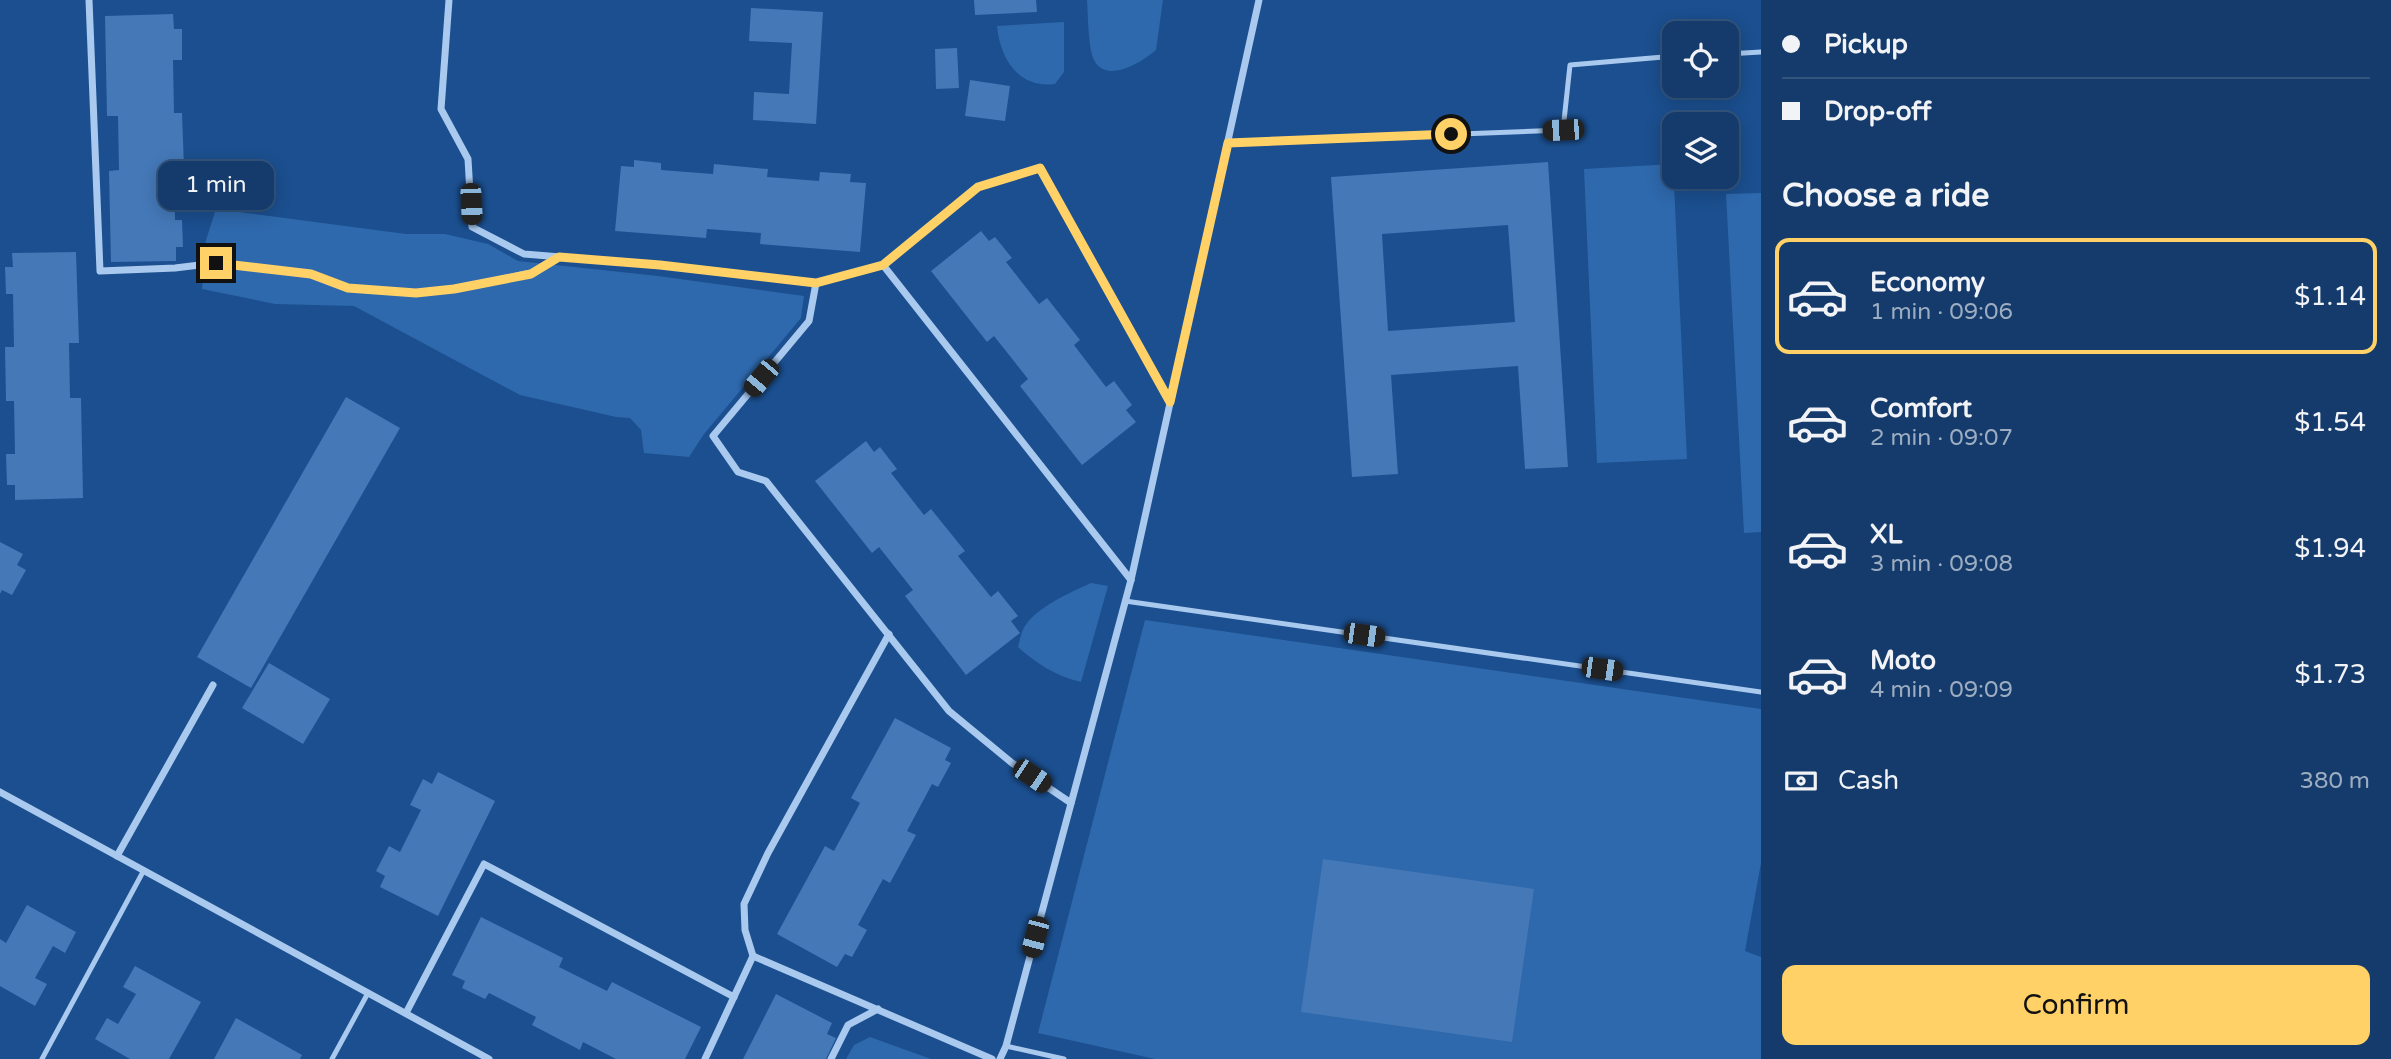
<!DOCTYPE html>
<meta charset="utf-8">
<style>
body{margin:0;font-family:"Varela Round",sans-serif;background:#214673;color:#f1f3f6;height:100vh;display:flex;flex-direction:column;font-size:26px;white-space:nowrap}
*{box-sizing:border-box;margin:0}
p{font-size:23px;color:#9dadc1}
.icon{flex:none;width:38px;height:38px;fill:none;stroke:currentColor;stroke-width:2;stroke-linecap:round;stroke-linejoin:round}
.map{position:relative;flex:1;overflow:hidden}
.drawer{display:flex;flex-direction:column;background:#143b6b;width:630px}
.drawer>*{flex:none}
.guide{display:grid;align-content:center;height:154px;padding:0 21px;background:#143b6b}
.fabs{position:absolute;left:1662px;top:21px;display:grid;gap:14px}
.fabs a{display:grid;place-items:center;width:77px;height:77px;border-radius:14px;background:#143b6b;box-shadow:0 4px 18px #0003,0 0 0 2px #33557e;font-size:35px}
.end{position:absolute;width:32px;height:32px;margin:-16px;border:9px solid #ffd166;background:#111;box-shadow:0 0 0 4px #111}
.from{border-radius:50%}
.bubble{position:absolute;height:49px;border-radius:14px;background:#143b6b;box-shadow:0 4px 18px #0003,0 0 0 2px #33557e;font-size:23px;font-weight:600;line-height:49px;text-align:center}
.car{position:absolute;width:21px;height:42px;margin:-21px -10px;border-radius:9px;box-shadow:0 0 5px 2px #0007;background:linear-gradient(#222 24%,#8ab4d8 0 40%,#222 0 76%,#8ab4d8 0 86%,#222 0)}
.guide b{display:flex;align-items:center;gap:24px;height:66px;font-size:26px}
.guide b+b{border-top:2px solid #33557e}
.guide i{width:18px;height:18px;background:#f1f3f6}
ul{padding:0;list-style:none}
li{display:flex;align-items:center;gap:21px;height:116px;margin:0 14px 10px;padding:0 7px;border:4px solid transparent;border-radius:14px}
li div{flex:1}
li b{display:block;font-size:26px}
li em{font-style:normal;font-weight:600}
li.on{border-color:#ffd166}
li>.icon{width:63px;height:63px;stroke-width:1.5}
h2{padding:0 21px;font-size:32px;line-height:84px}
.pay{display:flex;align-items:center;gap:18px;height:77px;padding:0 21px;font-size:26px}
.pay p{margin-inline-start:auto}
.action{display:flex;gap:14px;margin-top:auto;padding:14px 21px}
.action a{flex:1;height:80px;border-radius:14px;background:#ffd166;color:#111;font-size:28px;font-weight:600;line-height:80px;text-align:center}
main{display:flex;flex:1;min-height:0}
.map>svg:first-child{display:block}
</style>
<main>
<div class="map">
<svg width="1761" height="1059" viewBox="0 0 1761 1059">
<rect width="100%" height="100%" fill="#1b4f8f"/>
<!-- green -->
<g fill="#2e69ad">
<path d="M1087,0H1163L1156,50C1141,63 1102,87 1092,55C1088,38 1088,17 1087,0Z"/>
<path d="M1064,22V72L1055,84C1018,89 1000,58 997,26Z"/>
<path d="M1673,164L1687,459L1597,463L1584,169Z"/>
<path d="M1761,193V532L1744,533L1726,194Z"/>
<path d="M216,209L406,234H445L488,244L518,261L658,276L804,296L801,318L704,434L689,457L644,453L641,430L630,418L616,417L520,395L354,306L275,304L202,289L206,240Z"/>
<path d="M1091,583L1108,586L1081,682C1056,676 1037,664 1018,647C1020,640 1021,632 1025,626C1037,607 1071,592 1091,583Z"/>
<path d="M1145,620L1761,709V863L1745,951L1761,957V1059H1155L1038,1033Z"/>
<path d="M870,1037L931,1059H846L854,1045Z"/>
</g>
<!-- building -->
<g fill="#4478b7" fill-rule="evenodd">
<path d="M974,0H1036L1037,12L975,15Z"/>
<path d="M751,8L823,12L816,124L753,120L754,92L789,94L792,43L749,41Z"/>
<path d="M173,14L174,29H182V60H173L174,113H182L184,167H174L175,220H182L183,247H176V261L111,262L109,171L119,170L118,116H107L105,16Z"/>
<path d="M957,48L959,88L936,89L935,49Z"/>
<path d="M970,80L1010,86L1005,121L965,116Z"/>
<path d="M634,160L661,163V170L713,174L714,164L768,169L767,177L819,181L820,172L851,174L850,182L866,183L860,252L760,244L761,233L707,229L706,238L615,231L621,166L634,167Z"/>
<path d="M1548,162L1568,467L1525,469L1518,366L1391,375L1398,474L1352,477L1331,177ZM1508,225L1515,322L1388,331L1382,234Z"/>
<path d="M981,231L989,241L995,237L1012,258L1006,262L1039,304L1047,298L1080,340L1074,345L1106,387L1114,381L1132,405L1126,410L1136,422L1082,465L1020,386L1028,379L994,336L987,342L931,271Z"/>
<path d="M76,252L79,343H69L70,398H81L83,498L15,500V485H7L6,454H15L14,401H6L5,347H14L13,294H6L5,267H13L12,253Z"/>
<path d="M346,397L400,428L251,688L197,657Z"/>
<path d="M866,441L874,452L880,447L897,469L891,473L924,515L931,509L965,551L958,556L991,597L998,591L1018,616L1011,621L1020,633L966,675L905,596L913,590L879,547L872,553L815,481Z"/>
<path d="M0,542L23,554L17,565L26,570L12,595L2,590L0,594Z"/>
<path d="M269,663L330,699L303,744L242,708Z"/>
<path d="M895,718L951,748L945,760L951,763L938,787L932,784L907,831L916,835L890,883L883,879L858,925L867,930L852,957L845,954L837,967L777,934L825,846L834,851L860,803L851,798Z"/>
<path d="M438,772L495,801L438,916L380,887L385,876L376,871L389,846L400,852L421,810L410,805L423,779L432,784Z"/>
<path d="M1323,859L1534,889L1512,1042L1301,1012Z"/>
<path d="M27,905L76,932L65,953L53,946L35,978L47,984L35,1006L0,986V939L6,943Z"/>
<path d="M481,917L563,958L559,967L607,991L612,982L701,1027L685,1059H616L583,1042L580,1050L532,1025L536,1017L489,993L485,999L462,988L465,981L452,975Z"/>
<path d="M135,966L201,1002L169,1059H130L95,1039L107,1018L118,1024L136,994L123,987Z"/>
<path d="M776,994L832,1023L827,1034L836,1038L826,1059H743Z"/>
<path d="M236,1018L302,1055L300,1059H214Z"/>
</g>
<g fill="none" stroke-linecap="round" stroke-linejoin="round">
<!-- lane -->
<g stroke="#a9c9ee" stroke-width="5">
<path d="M1727,54L1761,52"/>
<path d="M1228,143L1563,130L1570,65L1675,56"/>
<path d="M1125,601L1761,692"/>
<path d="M1006,1046L1064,1059"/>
<path d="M42,1059L144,870"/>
<path d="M332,1059L368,993"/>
</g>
<!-- street -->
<g stroke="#a9c9ee" stroke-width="7">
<path d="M89,0L100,271L175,268L216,263L311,274L347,288L417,293L455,289L531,273L558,257"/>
<path d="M449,0L441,109L468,159L472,227L524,254L660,265L816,283L883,265L978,187L1040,168L1170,402"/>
<path d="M883,265L1131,580"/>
<path d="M816,283L809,321L713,436L738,472L766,481L949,711L1012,763L1071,803"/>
<path d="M0,792L489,1059"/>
<path d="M117,856L213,685"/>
<path d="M753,956L992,1059"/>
<path d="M406,1013L484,864L734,997"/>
<path d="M705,1059L753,956L745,930L744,904L768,853L889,634"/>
<path d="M831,1059L848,1025L878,1009"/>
<path d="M1000,1059L1006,1046L1131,580L1259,0"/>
</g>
</g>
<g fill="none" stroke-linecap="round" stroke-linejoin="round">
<!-- route -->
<path stroke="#ffd166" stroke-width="9" d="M216,263L311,274L348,288L416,293L454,289L531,274L559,257L660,265L816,283L883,265L978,187L1040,168L1170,402L1228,143L1451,134"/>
</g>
</svg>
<div class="fabs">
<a><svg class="icon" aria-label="locate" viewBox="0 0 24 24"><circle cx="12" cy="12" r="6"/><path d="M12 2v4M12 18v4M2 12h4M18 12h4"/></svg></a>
<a><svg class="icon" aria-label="layers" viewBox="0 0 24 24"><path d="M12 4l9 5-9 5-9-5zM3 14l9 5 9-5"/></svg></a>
</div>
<i class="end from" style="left:1451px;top:134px"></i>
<i class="end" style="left:216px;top:263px"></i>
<div class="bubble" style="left:158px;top:161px;width:116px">1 min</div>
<i class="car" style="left:1563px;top:130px;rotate:268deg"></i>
<i class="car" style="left:471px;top:204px;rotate:177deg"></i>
<i class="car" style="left:761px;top:378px;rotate:220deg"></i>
<i class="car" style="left:1364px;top:635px;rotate:98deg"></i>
<i class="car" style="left:1602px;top:669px;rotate:98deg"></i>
<i class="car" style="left:1032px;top:776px;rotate:124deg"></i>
<i class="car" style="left:1035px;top:937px;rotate:195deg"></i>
</div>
<section class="drawer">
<div class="guide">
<b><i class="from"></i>Pickup</b>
<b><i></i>Drop-off</b>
</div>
<h2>Choose a ride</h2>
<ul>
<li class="on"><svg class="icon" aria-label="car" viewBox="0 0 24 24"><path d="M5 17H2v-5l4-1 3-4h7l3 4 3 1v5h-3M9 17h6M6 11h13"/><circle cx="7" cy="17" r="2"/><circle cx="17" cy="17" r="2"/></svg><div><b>Economy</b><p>1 min · 09:06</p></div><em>$1.14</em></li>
<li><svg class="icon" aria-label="car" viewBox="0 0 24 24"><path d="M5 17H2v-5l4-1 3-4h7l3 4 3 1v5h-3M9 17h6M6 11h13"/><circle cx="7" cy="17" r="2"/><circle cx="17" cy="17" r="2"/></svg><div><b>Comfort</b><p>2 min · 09:07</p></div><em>$1.54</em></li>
<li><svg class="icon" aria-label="car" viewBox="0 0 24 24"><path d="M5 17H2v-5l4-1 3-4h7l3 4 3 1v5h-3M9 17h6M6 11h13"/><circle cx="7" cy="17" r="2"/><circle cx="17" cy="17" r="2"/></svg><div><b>XL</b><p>3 min · 09:08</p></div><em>$1.94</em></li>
<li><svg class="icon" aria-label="car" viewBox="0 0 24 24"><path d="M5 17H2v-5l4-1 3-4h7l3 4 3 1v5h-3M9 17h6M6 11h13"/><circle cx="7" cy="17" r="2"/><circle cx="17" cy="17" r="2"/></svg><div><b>Moto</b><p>4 min · 09:09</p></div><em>$1.73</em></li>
</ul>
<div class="pay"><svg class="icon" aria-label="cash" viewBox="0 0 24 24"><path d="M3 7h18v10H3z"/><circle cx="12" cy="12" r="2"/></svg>Cash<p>380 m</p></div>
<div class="action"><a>Confirm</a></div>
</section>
</main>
